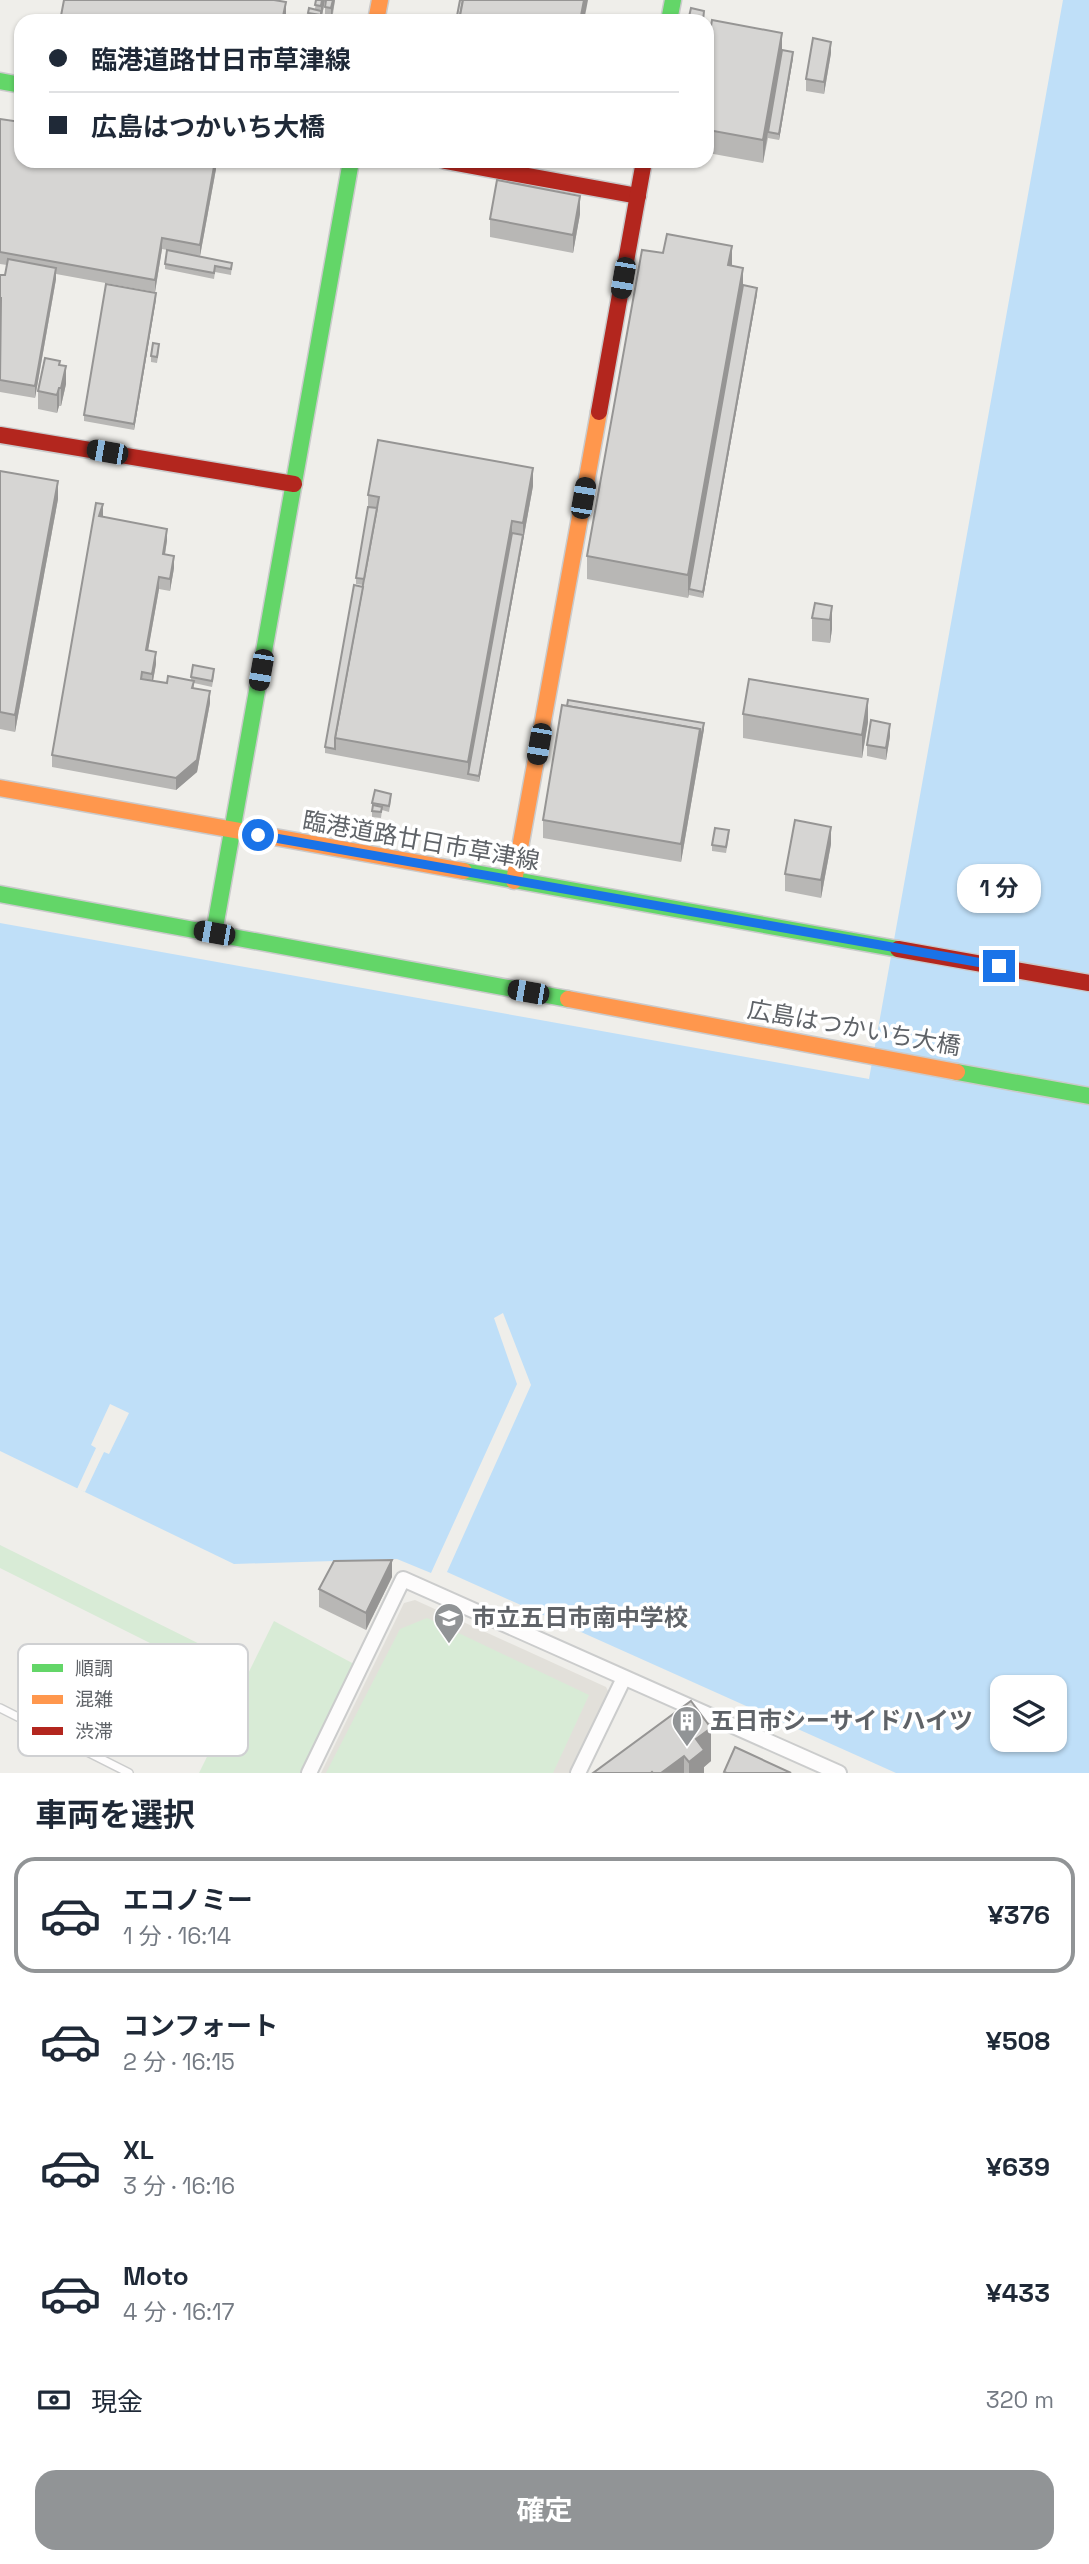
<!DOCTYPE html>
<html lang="ja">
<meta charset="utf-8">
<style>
body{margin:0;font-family:"Space Grotesk","Noto Sans JP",sans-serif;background:#f2f2f3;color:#1f2937;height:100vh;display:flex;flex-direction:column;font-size:26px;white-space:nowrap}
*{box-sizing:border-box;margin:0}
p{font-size:23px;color:#747a83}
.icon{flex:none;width:38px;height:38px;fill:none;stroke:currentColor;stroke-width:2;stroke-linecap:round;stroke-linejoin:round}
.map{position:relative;height:1773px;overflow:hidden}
.drawer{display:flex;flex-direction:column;background:#fff;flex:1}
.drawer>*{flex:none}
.guide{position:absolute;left:14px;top:14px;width:700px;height:154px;border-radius:21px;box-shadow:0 2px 5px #0004;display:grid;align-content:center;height:154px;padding:0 35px;background:#fff}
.tools{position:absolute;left:990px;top:1675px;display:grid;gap:14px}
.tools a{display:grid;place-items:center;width:77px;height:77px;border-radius:14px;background:#fff;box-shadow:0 2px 5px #0004;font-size:35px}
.end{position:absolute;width:32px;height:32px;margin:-16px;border:9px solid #1a73e8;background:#fff;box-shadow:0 0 0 4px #fff}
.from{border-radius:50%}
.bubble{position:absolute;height:49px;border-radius:21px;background:#fff;box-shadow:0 2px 5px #0004;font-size:23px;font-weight:700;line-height:49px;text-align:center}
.car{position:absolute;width:21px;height:42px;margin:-21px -10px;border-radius:9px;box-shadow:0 0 5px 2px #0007;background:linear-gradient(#222 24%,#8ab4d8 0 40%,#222 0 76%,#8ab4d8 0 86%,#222 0)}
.guide b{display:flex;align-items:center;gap:24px;height:66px;font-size:26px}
.guide b+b{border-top:2px solid #e0e1e3}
.guide i{width:18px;height:18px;background:#1f2937}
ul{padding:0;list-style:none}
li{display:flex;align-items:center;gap:21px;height:116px;margin:0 14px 10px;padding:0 21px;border:4px solid transparent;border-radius:21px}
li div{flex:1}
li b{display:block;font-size:26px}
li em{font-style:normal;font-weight:700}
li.on{border-color:#919496}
li>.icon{width:63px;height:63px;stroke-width:1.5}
h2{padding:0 35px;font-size:32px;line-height:84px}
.pay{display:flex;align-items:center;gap:18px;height:77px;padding:0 35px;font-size:26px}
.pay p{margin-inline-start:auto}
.button{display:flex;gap:14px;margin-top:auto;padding:14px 35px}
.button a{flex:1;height:80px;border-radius:21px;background:#919496;color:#fff;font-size:28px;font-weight:700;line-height:80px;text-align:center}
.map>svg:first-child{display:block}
</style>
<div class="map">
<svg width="1089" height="1773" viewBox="0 0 1089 1773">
<rect width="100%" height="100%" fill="#efeeea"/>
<!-- education -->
<path fill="#e2e0da" d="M415,1600L606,1687L609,1693L571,1773H321L404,1603Z"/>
<!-- green -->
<g fill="#d8ebd6">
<path d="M0,1545L242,1665L232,1684L0,1568Z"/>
<path d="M427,1618L589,1695L553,1773H326L400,1629Z"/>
<path d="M274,1621L354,1664L301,1773H199Z"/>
</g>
<!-- water -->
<path fill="#bfdff8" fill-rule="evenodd" d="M1063,0H1089V1773H896L447,1572L531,1385L503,1313L494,1318L517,1384L431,1573L397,1559L234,1564L0,1451V923L869,1079ZM1003,1687H1055V1740H1003Z"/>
<!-- pier -->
<path fill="#efeeea" d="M110,1404L129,1413L109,1454L104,1452L85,1492L77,1489L96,1448L91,1445Z"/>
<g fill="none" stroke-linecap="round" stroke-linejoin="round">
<!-- lane casing -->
<g stroke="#cbcccc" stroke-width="10">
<path id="lane" d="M0,1708L129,1773"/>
</g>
<!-- street casing -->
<g stroke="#cbcccc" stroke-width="18">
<g id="street">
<path d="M309,1773L403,1579L839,1773"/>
<path d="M578,1773L624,1678"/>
</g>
</g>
<!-- fast casing -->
<g stroke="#cacacb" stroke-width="19">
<g id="fast">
<path d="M669,21L673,0"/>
<path d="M0,81L21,85"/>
<path d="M464,871L898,949"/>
<path d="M0,894L568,999"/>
<path d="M214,933L351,161"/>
<path d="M957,1072L1089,1096"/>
</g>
</g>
<!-- slow casing -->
<g stroke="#cacacb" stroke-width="19">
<g id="slow">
<path d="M376,21L380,0"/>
<path d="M0,788L464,871"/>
<path d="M514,881L599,412"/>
<path d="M568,999L957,1072"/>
</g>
</g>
<!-- jam casing -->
<g stroke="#cacacb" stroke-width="19">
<g id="jam">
<path d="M445,161L638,196"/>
<path d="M599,412L644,161"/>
<path d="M0,435L294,484"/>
<path d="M898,949L1089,983"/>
</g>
</g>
<!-- lane -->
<use href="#lane" stroke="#fdfcfc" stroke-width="7"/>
<!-- street -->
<use href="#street" stroke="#fdfcfc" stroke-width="14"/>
<!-- fast -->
<use href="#fast" stroke="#63d668" stroke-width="16"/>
<!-- slow -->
<use href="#slow" stroke="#ff974d" stroke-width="16"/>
<!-- jam -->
<use href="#jam" stroke="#b3261e" stroke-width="16"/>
</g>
<!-- wall -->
<g fill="#b8b7b5">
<path d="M316,0H325L321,21H306L308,13L315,9Z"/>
<path d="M335,0L332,21H325V7Z"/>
<path d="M707,50H782L793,58L779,140L768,138L763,163L708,153Z"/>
<path d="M831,53L824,94L806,91V79Z"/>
<path d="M0,119L216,161V169L200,256L162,249L155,292L56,274V279L35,398L0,392V275H5L7,265L0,264Z"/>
<path d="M580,214L573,253L490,237V219Z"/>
<path d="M663,253L732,266L743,285L757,294L703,598L689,595L688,598L587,579V556Z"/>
<path d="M232,263L231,275L215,272L214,279L165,269V264Z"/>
<path d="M156,299L134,430L84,421V415Z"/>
<path d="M159,350L157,363L151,362V356Z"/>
<path d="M60,365L66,384L61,406H59L57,413L38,409V391Z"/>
<path d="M0,471L58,499L15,732L0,729Z"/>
<path d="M533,486L479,782L325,753V747L363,585L356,584V578L368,508V495Z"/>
<path d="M103,517L167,540L165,555L174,568L170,591L159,589L148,650L156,664L153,681L167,683L191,681V677L214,675L212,687L194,683V688L210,703L197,772L176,790L52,767V755Z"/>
<path d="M832,606V629L830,643L812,641V618Z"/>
<path d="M743,714L868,722L862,758L743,738Z"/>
<path d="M704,729L681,862L543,838V820Z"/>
<path d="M890,736L886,760L867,756V745Z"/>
<path d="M391,800L389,812L382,810L381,818L372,817V803Z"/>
<path d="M729,836L726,853L712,851V845Z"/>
<path d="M831,844L821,898L785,891V874Z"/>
<path d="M392,1577L366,1630L319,1607V1589Z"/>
<path d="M691,1701L711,1761L704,1767V1773H593Z"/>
</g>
<!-- shaded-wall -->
<g fill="#969594">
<path d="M322,0H325L321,21V6Z"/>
<path d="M333,0H335L331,21V8Z"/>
<path d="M584,0H588L584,21H580Z"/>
<path d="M286,2V21H282Z"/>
<path d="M782,33V56L768,132L763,163V140Z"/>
<path d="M831,42V53L824,94V82Z"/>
<path d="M793,52V58L779,140V134Z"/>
<path d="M215,161L216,169L200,256V245Z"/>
<path d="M580,196V214L573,253V235Z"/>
<path d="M162,238V249L155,292V280Z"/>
<path d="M732,246V269L728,265Z"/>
<path d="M56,268V279L35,398V386Z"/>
<path d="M743,268V291L689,589L688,598V575Z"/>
<path d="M757,288V294L703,598V592Z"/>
<path d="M156,293V299L134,430V424Z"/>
<path d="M66,366V384L61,406V388Z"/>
<path d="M59,388V406L57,413V395Z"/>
<path d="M533,468V486L523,541V523Z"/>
<path d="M58,481V499L15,732V715Z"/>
<path d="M103,504V516L99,528V516Z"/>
<path d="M512,521V539L468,774V762Z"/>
<path d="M167,529V540L163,566V554Z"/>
<path d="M523,535V541L479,782V776Z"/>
<path d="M174,556V568L170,591V579Z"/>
<path d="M159,577V589L146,662V650Z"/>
<path d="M832,606V629L830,643V620Z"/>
<path d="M156,652V664L152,686V674Z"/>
<path d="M210,691V703L197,772L176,790V778Z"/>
<path d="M868,699V722L862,758V735Z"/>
<path d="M704,723V729L681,862V844L700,729Z"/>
<path d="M890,724V736L886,760V748Z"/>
<path d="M831,827V844L821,898V880Z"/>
<path d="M392,1560V1577L366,1630V1613Z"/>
<path d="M711,1728V1761L704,1767V1773H689V1762L696,1739Z"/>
<path d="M684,1756V1773H661Z"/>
</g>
<!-- building -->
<g fill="#d6d5d3" stroke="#969594" stroke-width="2">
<path d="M64,0H274L286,2L282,21H60Z"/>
<path d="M316,0H322L321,6L315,5Z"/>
<path d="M326,0H333L331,8L325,7Z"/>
<path d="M460,0H463L459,21H456Z"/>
<path d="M463,0H584L580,21H459Z"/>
<path d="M309,8L321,11V15L308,13Z"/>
<path d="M691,8L704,11L703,21H688Z"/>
<path d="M307,17L320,19V21H306Z"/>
<path d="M712,20L782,33L763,140L708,130L709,123H707V50Z"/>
<path d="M813,38L831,42L824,82L806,79Z"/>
<path d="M782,50L793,52L779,134L768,132Z"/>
<path d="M0,119L21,122V161H215L200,245L162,238L155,280L0,252Z"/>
<path d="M497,180L580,196L573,235L490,219Z"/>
<path d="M667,234L732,246L728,265L743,268L688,575L587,556L642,250L663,253Z"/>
<path d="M167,250L232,263L231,269L215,266L214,273L165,264Z"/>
<path d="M8,259L56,268L35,386L0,380L1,298H0V275H5Z"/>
<path d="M106,284L156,293L134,424L84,415Z"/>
<path d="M743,285L757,288L703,592L689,589Z"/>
<path d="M153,343L159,344L157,357L151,356Z"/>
<path d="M45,358L60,361L59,365L66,366L61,388H59L57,395L38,391Z"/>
<path d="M378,440L533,468L523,523L512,521L468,762L335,738L379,497L368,495Z"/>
<path d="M0,471L58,481L15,715L0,712Z"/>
<path d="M96,503L103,504L99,516L167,529L163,554L174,556L170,579L159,577L146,650L156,652L152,674L142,672L141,679L167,683L168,676L194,681L192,688L210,691L197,760L176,778L52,755Z"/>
<path d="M368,507L377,508L364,579L356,578Z"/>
<path d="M512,533L523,535L479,776L468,774Z"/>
<path d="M354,585L363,587L335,738V749L325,747Z"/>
<path d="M815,603L832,606L830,620L812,618Z"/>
<path d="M193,665L214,669L212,681L191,677Z"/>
<path d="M749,679L868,699L862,735L743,714Z"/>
<path d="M568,700L704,723L700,741V729L567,706Z"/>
<path d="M562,705L700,729L681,844L543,820Z"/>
<path d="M871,720L890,724L886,748L867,745Z"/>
<path d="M375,790L391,794L389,806L372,803Z"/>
<path d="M373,805L382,807L381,812L372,811Z"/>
<path d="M795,820L831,827L821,880L785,874Z"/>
<path d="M715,828L729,830L726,847L712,845Z"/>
<path d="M392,1560L366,1613L319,1589L334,1561Z"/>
<path d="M691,1701L711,1728L696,1739L704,1750L689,1762L684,1756L661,1773H653L652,1772L651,1773H593Z"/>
<path d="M735,1747L791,1773H727L724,1772Z"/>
</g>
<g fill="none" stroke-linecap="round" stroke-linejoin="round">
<!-- route -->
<path stroke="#1a73e8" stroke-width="9" d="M258,835L999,966"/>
</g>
<!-- icons -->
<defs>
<g id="school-pin" transform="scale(1.575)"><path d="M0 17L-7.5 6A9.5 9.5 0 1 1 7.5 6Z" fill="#919496" stroke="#fff"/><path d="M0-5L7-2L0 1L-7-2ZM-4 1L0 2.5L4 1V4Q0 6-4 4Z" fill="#fff"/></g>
<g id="building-pin" transform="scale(1.575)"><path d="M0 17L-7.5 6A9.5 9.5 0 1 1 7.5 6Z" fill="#919496" stroke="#fff"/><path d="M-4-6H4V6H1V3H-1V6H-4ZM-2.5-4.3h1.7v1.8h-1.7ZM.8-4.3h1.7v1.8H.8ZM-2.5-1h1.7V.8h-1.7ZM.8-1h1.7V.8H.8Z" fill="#fff"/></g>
</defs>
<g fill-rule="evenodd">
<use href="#school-pin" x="449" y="1618"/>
<use href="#building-pin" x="687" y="1721"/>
</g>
<g text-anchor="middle" stroke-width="7" stroke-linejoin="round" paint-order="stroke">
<!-- street labels -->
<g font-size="24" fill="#5f6368" stroke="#fff">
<text transform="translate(421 841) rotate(10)" y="8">臨港道路廿日市草津線</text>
<text transform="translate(854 1028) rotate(10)" y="8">広島はつかいち大橋</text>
</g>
<!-- poi labels -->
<g font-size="24" font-weight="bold" fill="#5f6368" stroke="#fff" text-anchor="start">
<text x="472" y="1626">市立五日市南中学校</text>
<text x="710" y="1729">五日市シーサイドハイツ</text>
</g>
</g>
<!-- legend -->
<rect x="18" y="1644" width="230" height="112" rx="10" fill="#fff" stroke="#cfd0d2" stroke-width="2"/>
<rect x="32" y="1664" width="31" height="8" fill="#63d668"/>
<rect x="32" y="1695" width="31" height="9" fill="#ff974d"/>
<rect x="32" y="1727" width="31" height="8" fill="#b3261e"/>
<g font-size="19" fill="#5f6368">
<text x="75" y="1675">順調</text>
<text x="75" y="1706">混雑</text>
<text x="75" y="1738">渋滞</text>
</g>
</svg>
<div class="tools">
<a><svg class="icon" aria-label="layers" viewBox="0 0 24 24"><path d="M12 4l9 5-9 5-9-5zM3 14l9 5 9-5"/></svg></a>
</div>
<i class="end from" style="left:258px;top:835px"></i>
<i class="end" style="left:999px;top:966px"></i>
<div class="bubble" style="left:957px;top:864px;width:84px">1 分</div>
<i class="car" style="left:623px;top:278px;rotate:190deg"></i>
<i class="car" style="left:107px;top:452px;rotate:280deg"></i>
<i class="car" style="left:583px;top:498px;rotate:10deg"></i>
<i class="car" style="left:261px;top:670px;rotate:190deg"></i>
<i class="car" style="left:539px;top:744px;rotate:190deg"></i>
<i class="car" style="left:214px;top:933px;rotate:280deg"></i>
<i class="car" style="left:528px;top:992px;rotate:280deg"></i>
<div class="guide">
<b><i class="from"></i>臨港道路廿日市草津線</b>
<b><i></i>広島はつかいち大橋</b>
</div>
</div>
<section class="drawer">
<h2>車両を選択</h2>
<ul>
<li class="on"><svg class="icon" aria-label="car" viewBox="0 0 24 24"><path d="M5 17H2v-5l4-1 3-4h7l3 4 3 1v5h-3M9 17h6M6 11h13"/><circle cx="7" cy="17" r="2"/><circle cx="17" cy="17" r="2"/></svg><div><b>エコノミー</b><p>1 分 · 16:14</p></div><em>¥376</em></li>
<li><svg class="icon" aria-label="car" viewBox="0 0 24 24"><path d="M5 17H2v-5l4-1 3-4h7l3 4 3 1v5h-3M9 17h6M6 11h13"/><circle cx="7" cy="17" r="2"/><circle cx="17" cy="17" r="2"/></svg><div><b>コンフォート</b><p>2 分 · 16:15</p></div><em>¥508</em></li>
<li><svg class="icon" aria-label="car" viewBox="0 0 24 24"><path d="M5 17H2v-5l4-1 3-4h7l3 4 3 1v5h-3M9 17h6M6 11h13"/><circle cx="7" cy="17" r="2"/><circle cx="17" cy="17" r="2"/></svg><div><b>XL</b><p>3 分 · 16:16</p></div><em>¥639</em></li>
<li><svg class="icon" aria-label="car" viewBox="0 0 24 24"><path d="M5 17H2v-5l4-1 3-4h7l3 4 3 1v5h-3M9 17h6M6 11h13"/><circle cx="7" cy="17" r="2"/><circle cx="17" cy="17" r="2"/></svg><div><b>Moto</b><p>4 分 · 16:17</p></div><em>¥433</em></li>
</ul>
<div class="pay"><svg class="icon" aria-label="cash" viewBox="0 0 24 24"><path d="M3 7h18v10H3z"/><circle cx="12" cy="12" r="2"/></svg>現金<p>320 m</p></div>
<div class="button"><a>確定</a></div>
</section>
